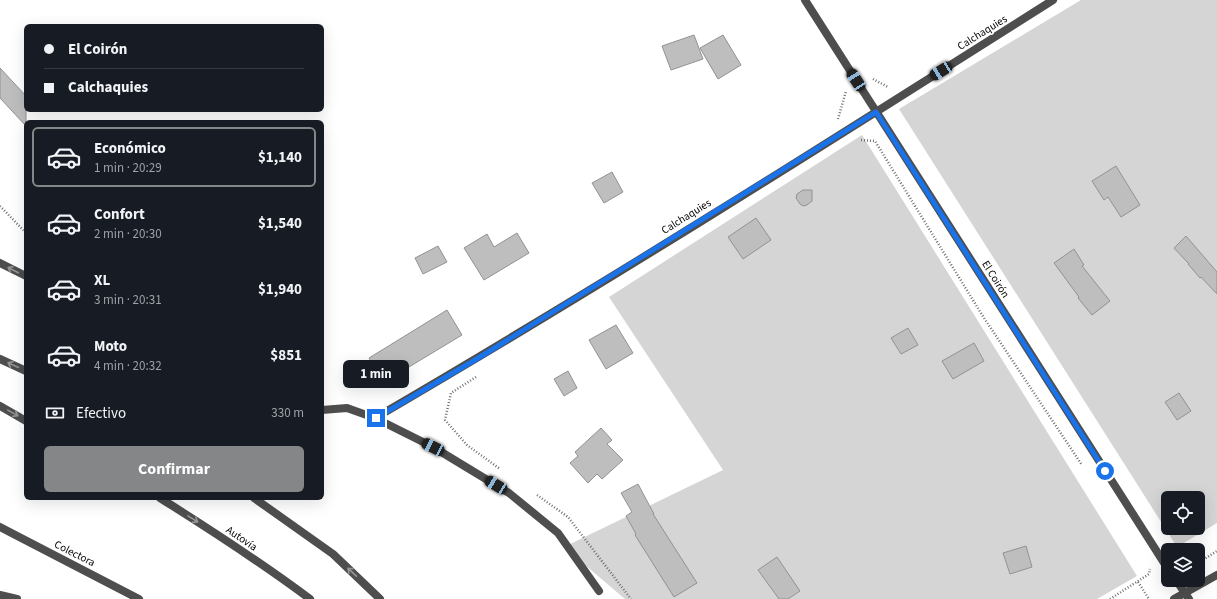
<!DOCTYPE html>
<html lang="es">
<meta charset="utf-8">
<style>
body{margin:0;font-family:"Source Sans 3",sans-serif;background:#242831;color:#f1f3f6;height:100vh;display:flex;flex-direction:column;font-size:15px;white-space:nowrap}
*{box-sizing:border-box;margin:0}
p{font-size:13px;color:#9ea1a6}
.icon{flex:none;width:22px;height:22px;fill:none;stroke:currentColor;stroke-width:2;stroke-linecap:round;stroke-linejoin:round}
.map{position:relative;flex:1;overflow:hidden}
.details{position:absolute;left:24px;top:120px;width:300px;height:380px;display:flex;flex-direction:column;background:#171b24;border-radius:6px;box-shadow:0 4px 16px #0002}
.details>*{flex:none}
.guide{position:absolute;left:24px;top:24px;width:300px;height:88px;border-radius:6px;box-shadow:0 4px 16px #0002;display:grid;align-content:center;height:88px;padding:0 20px;background:#171b24}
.fabs{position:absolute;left:1161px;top:491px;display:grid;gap:8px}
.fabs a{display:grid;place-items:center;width:44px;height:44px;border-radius:6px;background:#171b24;box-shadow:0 4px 16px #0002;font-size:20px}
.end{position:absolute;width:18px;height:18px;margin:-9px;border:5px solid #1a73e8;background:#fff;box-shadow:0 0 0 2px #fff}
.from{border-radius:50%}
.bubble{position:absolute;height:28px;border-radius:6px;background:#171b24;box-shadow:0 4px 16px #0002;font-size:13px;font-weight:700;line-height:28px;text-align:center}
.car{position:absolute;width:12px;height:24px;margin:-12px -6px;border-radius:5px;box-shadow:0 0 3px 1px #0007;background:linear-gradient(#222 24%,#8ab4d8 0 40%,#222 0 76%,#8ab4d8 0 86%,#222 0)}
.guide b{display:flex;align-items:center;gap:14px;height:38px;font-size:15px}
.guide b+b{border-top:1px solid #363941}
.guide i{width:10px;height:10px;background:#f1f3f6}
ul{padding:7px 0 0;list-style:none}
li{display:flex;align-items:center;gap:12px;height:60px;margin:0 8px 6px;padding:0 12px;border:2px solid transparent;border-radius:6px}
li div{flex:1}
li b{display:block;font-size:15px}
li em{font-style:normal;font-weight:700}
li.selected{border-color:#858687}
li>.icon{width:36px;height:36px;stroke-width:1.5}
.pay{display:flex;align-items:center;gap:10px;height:44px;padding:0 20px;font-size:15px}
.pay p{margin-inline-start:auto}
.action{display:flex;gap:8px;margin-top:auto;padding:8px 20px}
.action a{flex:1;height:46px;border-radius:6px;background:#858687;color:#fff;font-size:16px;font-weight:700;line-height:46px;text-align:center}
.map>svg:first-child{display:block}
</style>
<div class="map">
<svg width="1217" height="599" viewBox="0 0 1217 599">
<rect width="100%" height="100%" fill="#fff"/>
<!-- green -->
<g fill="#d5d5d5" fill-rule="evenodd">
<path d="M1081,0H1217V523L1177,547L899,109ZM1168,498H1198V528H1168Z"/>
<path d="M862,135L1137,576L1097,599H625L564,547L723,470L609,297Z"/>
</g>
<!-- building -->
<g fill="#bebebe" stroke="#929292">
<path d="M694,35L703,59L671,70L662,46Z"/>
<path d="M723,35L741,65L718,79L700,48Z"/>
<path d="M0,68L26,96V126L0,98Z"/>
<path d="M1116,166L1140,205L1121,217L1108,197L1104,200L1092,181Z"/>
<path d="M612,172L623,192L604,203L592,183Z"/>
<path d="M803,190H812V201L807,205L803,206L800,204L796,198L797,194Z"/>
<path d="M756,218L771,240L743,259L728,237Z"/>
<path d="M517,233L529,253L484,280L464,248L487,234L494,247Z"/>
<path d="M1186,236L1217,272V294L1201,277L1200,278L1188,264H1189L1174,248Z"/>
<path d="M438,246L447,262L423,274L415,258Z"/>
<path d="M1074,249L1084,265L1082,266L1110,301L1092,315L1078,298L1079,297L1054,263Z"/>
<path d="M447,310L462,335L384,382L369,358Z"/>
<path d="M616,325L633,353L606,369L589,340Z"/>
<path d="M908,328L918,345L901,354L891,338Z"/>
<path d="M974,343L984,361L953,379L942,361Z"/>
<path d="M568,371L577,388L564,396L554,379Z"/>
<path d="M1179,393L1191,411L1177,420L1165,402Z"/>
<path d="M601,428L612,440L607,444L623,460L602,479L597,474L588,483L570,463L578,456L575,452Z"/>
<path d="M638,484L654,514H653L697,583L674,597L635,535L636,534L626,516L632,512L621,493Z"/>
<path d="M1026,546L1032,567L1010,574L1003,553Z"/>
<path d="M777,557L800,591L788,599H779L758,570Z"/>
</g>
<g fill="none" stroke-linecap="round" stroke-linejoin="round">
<!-- path -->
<g stroke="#707070" stroke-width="2.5" stroke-dasharray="1 2" stroke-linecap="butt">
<path d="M873,79L888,87"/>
<path d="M838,119L846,91"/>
<path d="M861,140L875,141L984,318L1082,465"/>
<path d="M0,206L26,233"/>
<path d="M476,377L451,393L445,420L467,445L500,469"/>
<path d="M537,495L568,517L631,599"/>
<path d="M1198,563L1217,551"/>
<path d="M1138,582L1149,599"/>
<path d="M1110,599L1149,574L1150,569"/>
</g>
<!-- minor -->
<g stroke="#4e4e4e" stroke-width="8">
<path d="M805,0L1168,569"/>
<path d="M0,263L26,276"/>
<path d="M322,410L347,408L375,418C605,284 829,142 1053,0"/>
<path d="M375,418L433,447L509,493L558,533L599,591"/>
<path d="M0,527L139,599"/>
<path d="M1176,580L1189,599"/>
<path d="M0,595L17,599"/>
</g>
<!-- tertiary -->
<g stroke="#4e4e4e" stroke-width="8">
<path d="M0,359L26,371"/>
<path d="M0,406L26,421"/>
<path d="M160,498C211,530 262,563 310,599"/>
<path d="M254,498L333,554L380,599"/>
<path d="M1174,599L1217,575"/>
</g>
</g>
<!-- one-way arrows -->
<defs><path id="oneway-shaft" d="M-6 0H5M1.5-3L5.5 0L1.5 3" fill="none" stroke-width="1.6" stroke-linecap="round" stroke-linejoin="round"/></defs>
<g stroke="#959595">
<use href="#oneway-shaft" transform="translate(13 270) rotate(-153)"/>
<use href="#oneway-shaft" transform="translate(13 365) rotate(-155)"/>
<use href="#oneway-shaft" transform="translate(13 413) rotate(29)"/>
<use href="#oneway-shaft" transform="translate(193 519) rotate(32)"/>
<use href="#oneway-shaft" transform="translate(352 572) rotate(-137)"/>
</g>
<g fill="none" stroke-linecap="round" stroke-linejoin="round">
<!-- route -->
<path stroke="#1a73e8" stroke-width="5" d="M376,418L480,357L876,112L1105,471"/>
</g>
<g text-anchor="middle" stroke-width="3" stroke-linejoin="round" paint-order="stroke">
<!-- street labels -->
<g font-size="11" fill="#000" stroke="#fff">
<text transform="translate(982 32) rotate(-32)" y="4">Calchaquies</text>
<text transform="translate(686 216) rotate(-32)" y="4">Calchaquies</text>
<text transform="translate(996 279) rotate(58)" y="4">El Coirón</text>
<text transform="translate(242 538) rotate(34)" y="4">Autovía</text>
<text transform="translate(75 553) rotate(27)" y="4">Colectora</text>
</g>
</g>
</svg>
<div class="fabs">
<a><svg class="icon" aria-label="locate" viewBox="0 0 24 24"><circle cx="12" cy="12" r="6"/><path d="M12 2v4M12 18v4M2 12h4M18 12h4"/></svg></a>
<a><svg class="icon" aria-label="layers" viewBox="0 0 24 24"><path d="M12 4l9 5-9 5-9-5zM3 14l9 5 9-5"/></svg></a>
</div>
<i class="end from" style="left:1105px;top:471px"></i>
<i class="end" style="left:376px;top:418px"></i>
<div class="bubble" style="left:343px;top:360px;width:66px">1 min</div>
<i class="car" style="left:941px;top:71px;rotate:238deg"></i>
<i class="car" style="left:856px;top:80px;rotate:327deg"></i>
<i class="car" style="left:433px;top:447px;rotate:297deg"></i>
<i class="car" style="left:496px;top:485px;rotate:301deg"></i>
<div class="guide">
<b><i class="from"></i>El Coirón</b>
<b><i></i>Calchaquies</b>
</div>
<section class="details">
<ul>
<li class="selected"><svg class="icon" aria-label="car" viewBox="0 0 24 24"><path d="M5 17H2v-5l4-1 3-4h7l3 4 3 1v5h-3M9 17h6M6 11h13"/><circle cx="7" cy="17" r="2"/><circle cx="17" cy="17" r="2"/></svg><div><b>Económico</b><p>1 min · 20:29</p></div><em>$1,140</em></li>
<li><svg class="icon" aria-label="car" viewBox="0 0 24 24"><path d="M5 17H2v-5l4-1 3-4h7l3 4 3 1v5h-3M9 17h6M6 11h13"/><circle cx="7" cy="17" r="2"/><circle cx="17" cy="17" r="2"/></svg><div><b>Confort</b><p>2 min · 20:30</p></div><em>$1,540</em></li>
<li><svg class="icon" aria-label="car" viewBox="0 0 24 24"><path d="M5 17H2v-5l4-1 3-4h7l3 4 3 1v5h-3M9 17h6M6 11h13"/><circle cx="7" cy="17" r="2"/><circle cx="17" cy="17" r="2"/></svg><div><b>XL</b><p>3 min · 20:31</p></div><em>$1,940</em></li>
<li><svg class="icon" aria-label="car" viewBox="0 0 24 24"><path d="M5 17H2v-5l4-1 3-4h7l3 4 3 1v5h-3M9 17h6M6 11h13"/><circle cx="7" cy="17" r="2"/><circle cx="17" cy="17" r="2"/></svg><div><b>Moto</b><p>4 min · 20:32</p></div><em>$851</em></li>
</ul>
<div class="pay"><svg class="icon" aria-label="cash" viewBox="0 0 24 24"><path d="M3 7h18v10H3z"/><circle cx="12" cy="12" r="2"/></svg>Efectivo<p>330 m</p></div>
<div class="action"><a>Confirmar</a></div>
</section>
</div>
